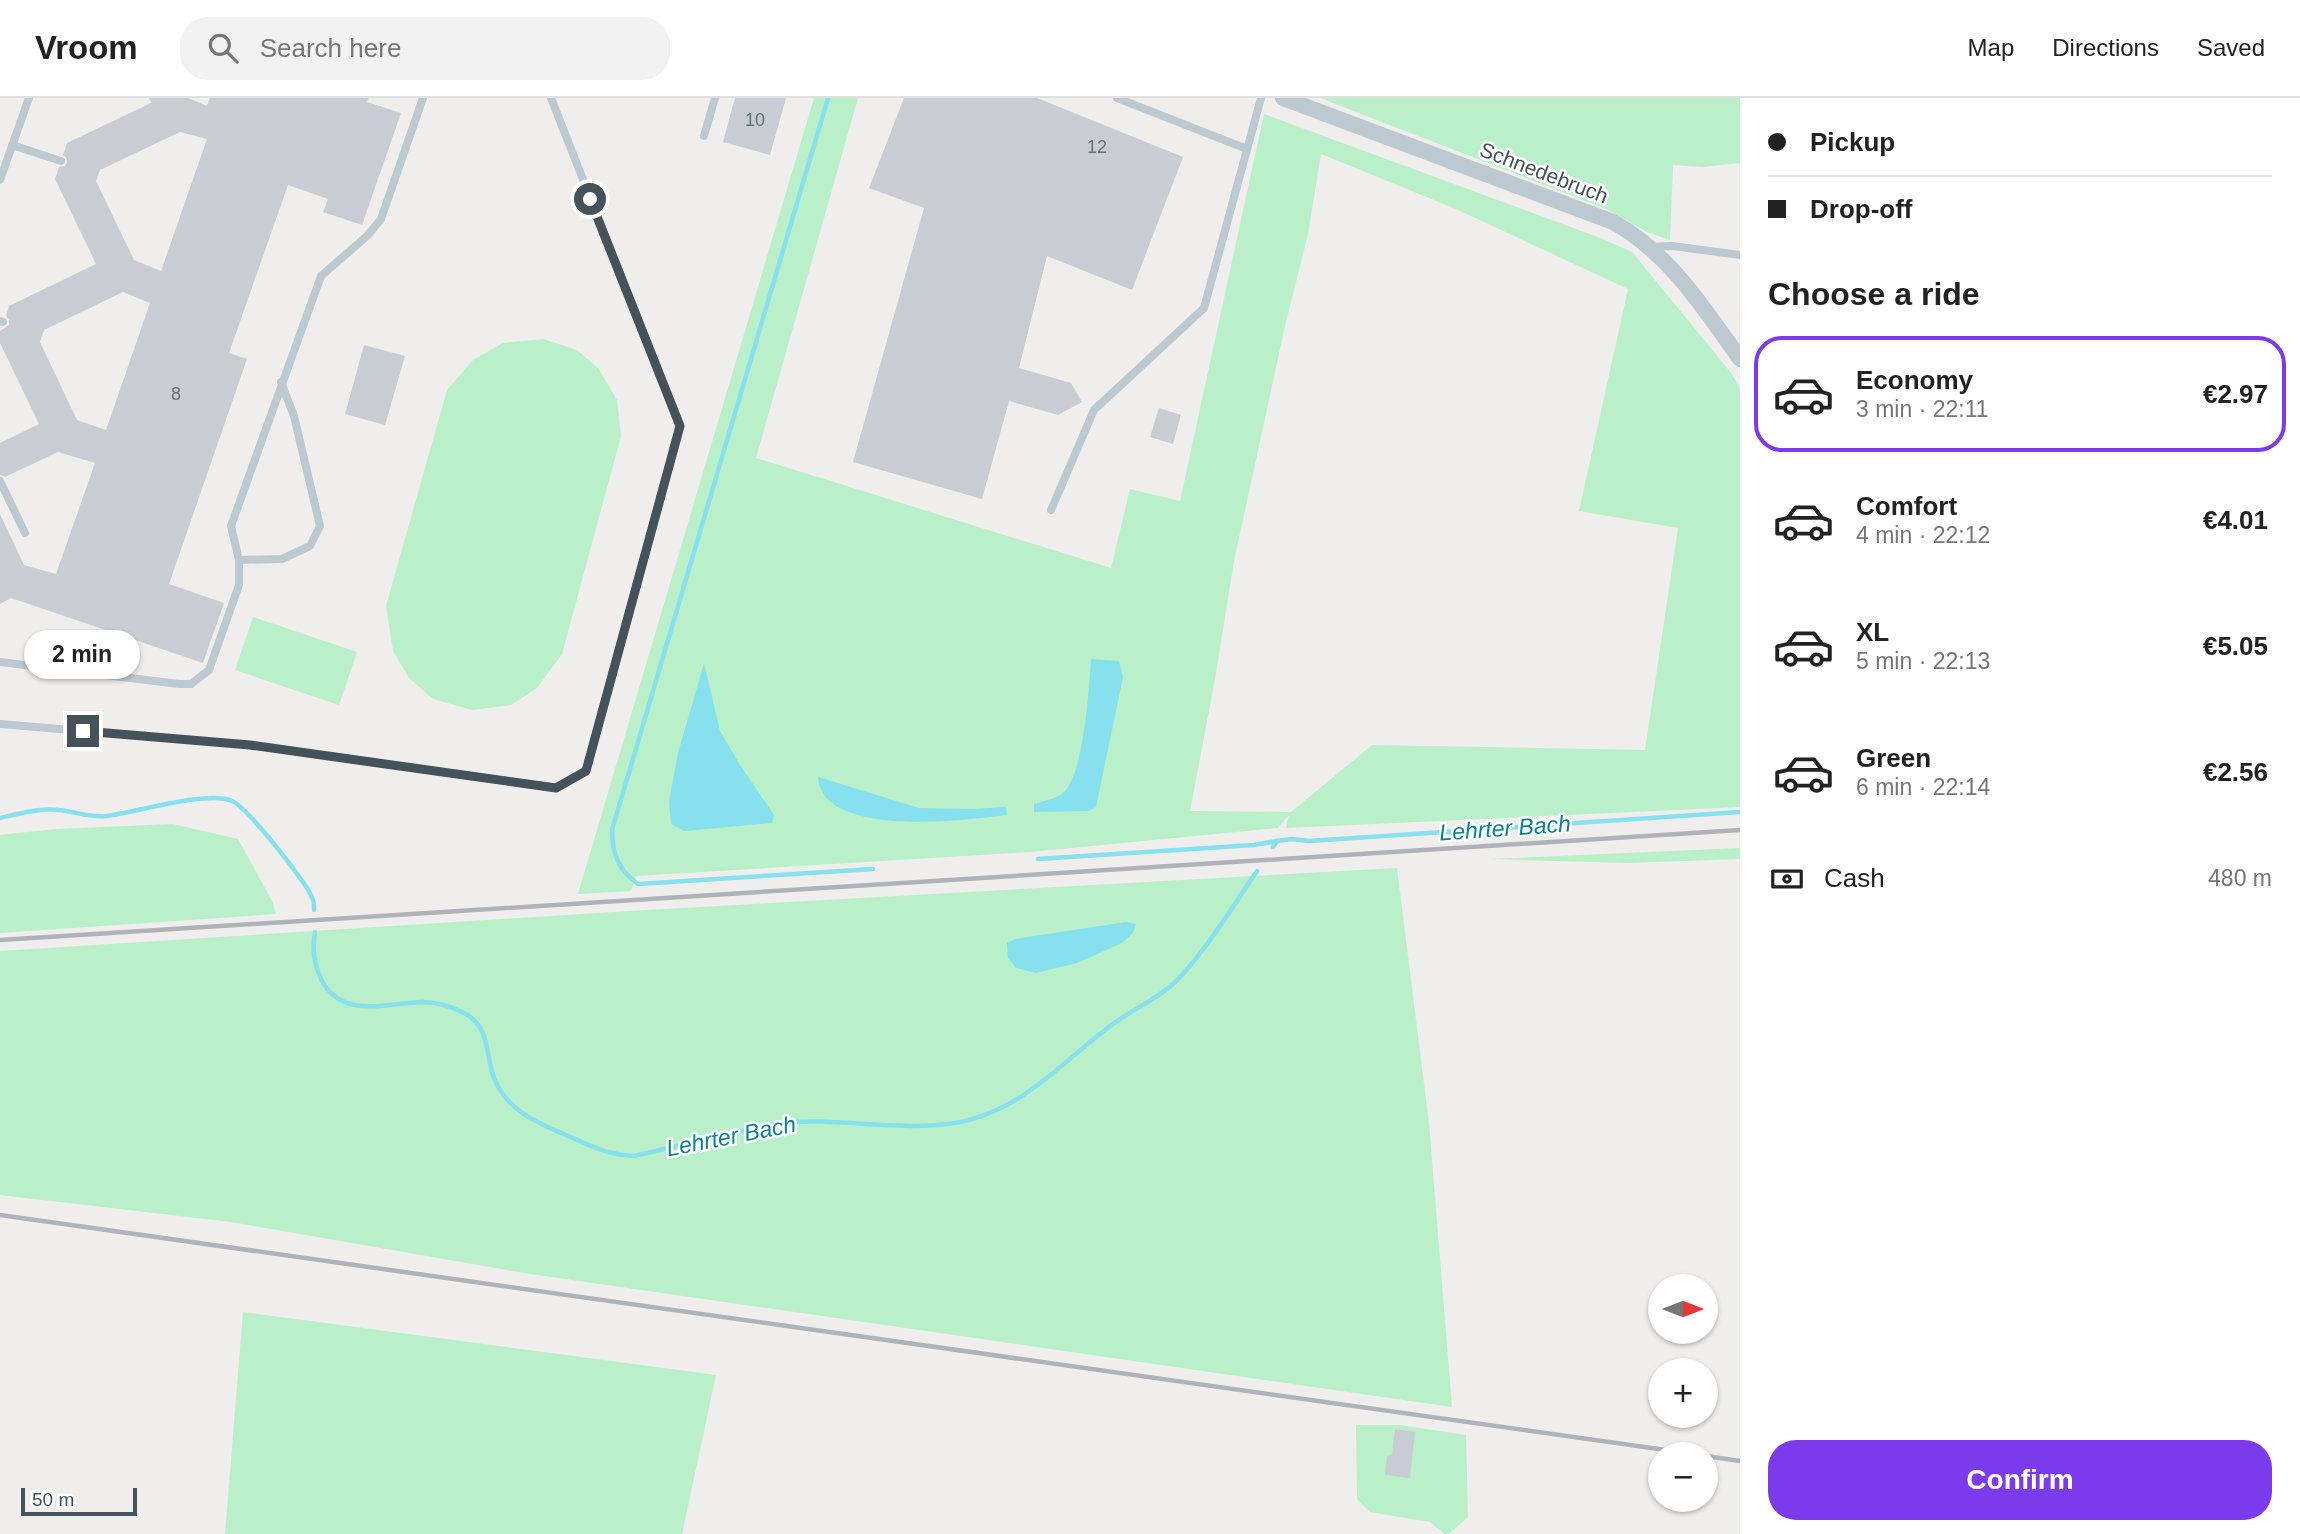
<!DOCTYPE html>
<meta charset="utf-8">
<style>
body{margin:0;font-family:Helvetica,sans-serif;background:#f2f2f2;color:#222;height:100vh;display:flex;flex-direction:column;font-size:26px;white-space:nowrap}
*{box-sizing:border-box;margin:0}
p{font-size:23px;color:#767676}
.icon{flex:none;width:38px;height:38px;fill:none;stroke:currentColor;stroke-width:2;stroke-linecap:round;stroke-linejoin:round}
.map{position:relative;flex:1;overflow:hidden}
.panel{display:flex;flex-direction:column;background:#fff;width:560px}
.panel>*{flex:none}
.guide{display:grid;align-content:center;height:154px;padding:0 28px;background:#fff}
.needle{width:46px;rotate:90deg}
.buttons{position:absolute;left:1648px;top:1176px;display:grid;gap:14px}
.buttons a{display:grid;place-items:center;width:70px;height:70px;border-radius:50%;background:#fff;box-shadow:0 2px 5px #0004;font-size:35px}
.scale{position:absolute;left:21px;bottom:18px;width:116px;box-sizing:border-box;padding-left:7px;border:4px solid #45525a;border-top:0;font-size:19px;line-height:24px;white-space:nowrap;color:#45525a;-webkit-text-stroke:5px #fff;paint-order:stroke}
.end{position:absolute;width:32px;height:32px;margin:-16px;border:9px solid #45525a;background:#fff;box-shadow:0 0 0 4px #fff}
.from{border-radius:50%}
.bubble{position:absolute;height:49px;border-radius:24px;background:#fff;box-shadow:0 2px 5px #0004;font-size:23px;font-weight:600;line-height:49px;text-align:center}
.guide b{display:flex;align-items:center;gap:24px;height:66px;font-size:26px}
.guide b+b{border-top:2px solid #e0e0e0}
.guide i{width:18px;height:18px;background:#222}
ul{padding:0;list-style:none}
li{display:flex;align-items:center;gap:21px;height:116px;margin:0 14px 10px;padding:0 14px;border:4px solid transparent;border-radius:28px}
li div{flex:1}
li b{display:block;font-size:26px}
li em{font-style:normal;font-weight:600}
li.active{border-color:#7c3aed}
li>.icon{width:63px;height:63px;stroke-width:1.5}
h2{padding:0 28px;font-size:32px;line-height:84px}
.pay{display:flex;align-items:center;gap:18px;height:77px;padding:0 28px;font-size:26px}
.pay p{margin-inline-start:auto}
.primary-button{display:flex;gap:14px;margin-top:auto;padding:14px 28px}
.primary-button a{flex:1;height:80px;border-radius:28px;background:#7c3aed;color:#fff;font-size:28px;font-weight:600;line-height:80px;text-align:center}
header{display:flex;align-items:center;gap:42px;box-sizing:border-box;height:98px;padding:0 35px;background:#fff;border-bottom:2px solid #e0e0e0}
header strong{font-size:33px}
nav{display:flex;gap:38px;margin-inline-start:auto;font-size:24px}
.search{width:490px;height:63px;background:#f2f2f2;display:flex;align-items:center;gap:18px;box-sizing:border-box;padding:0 24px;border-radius:28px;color:#767676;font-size:26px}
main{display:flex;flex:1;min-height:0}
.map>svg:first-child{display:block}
</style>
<header>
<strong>Vroom</strong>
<div class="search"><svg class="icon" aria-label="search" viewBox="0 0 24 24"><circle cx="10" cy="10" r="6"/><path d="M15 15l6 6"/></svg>Search here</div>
<nav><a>Map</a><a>Directions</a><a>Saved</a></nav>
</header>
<main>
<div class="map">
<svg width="1740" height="1436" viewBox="0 0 1740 1436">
<rect width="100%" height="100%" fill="#f0eded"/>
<!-- green -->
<g fill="#b9efc9" fill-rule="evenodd">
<path d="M814,0H858L756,360L1111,470L1130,391L1180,403L1264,16L1603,141L1632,154L1732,276L1740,291V709L1286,730L1289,717L1278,730L1030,754L636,778L631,793L578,796ZM1321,56L1456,111L1628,191L1579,413L1678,430L1645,652L1372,647L1291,714L1190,713L1215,581L1234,463L1285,228L1308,136Z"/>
<path d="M1320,0H1740V65L1702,69L1673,67L1670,142L1647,134L1609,112Z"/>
<path d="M543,241L577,252L598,270L617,302L621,338L562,556L537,590L511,607L472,612L433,601L409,580L393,553L386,508L447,292L473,262L503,245Z"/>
<path d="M253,519L357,554L339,607L235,572Z"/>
<path d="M173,726L238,741L272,803L276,816L0,835V737L56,731Z"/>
<path d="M1740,750V761L1627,765L1489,761Z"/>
<path d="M1397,770L1429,1025L1452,1309L524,1175L231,1124L0,1097V853L629,813Z"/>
<path d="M243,1214L716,1277L682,1436H225Z"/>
<path d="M1356,1327H1400L1466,1337L1468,1419L1449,1436H1445L1430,1424L1370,1414L1357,1401Z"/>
</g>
<!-- water -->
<g fill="#86e0ed">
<path d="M1091,561L1119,563L1123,579L1096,709L1089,713L1034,714V706C1044,703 1056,701 1064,694C1084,675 1089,590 1091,561Z"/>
<path d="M704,565L720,633L740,667L774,717L772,725L684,733L671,726L669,704L678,655Z"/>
<path d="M818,679L919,710L972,711L1006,709L1007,717C966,722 822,741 818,679Z"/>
<path d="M1126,824L1136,826L1133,835L1122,845L1077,865L1036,875L1016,870L1008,860L1007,845L1015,841Z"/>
</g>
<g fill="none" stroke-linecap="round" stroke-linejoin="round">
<!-- stream -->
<g stroke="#86e0ed" stroke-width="4.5">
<path d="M828,0L612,732C612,755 618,772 638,786L873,771"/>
<path d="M0,720C18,716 39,710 58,712C75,713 88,720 106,718C134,715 208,692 232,703C246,708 308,786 313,802C314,803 314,811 314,812"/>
<path d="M1273,749L1277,743L1292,741L1309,743L1740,714"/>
<path d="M1038,761L1254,747L1277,743"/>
<path d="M315,834C312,852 314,865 321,881C341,922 387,905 423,904C436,904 452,909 464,915C491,929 485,957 494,980C507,1014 542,1027 573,1040C594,1050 611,1057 634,1058L773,1026C831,1018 890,1033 948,1026C1018,1017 1056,969 1109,929C1132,911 1163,899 1182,877C1210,846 1233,808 1257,773"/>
</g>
</g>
<!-- building -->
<g fill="#c9ccd2" fill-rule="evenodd">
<path d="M149,0H188L207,8L210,0H369L367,4L401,15L362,127L323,114L328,101L288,87L229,255L247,261L169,486L224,505L203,565L11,500L0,506V416L24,467L56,476L95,365L58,354L5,379L0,377V345L39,326L0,245V233L9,227V222L6,218L9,208L96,166L55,81L59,69L65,68L67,64L66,59L63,57L67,45L151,5ZM180,34L207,41L161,173L134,162L96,83L100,72ZM123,194L150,205L106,332L77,322L40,244L44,232Z"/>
<path d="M735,0H786L770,57L723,44Z"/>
<path d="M904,0H1037L1183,59L1132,192L1047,158L1019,270L1071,285L1082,304L1058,317L1009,303L982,401L853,364L924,110L869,90Z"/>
<path d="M364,247L405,258L385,327L345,316Z"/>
<path d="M1159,310L1181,317L1173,346L1150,339Z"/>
<path d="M1395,1331L1415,1334L1410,1380L1385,1377L1387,1358L1392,1356Z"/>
</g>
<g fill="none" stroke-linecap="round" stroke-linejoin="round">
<!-- service -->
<g stroke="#bdc9d0" stroke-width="8">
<path d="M1117,0L1247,51"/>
<path d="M704,38L715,0"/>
<path d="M12,47L61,63"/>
<path d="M0,82L29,0"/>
<path d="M1651,149L1672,148L1740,157"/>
<path d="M0,223L3,224"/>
<path d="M0,383L25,435"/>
<path d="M1051,412L1094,312L1204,210L1261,0"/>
<path d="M239,462L282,461L310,448L320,428L294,318L281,284"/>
<path d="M0,564L179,586H191L209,572L239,487V462L231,428L321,178L367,138L381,121L423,0"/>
<path d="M0,626L250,647L556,690L586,673L680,328L551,0"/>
</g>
<!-- minor -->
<path stroke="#bdc9d0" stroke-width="16" d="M1283,0L1613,124C1668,154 1704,210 1740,261"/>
<!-- rail -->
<g stroke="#afb3b7" stroke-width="4.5">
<path d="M0,842L1740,732"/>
<path d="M0,1117L1694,1356"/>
<path d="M1706,1358L1740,1363"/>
</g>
</g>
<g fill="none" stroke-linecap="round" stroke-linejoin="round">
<!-- route -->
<path stroke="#45525a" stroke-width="9" d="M83,633L250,647L556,690L586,673L680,328L590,101"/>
</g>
<g text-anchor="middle" stroke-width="5" stroke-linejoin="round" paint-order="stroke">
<!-- number labels -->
<g font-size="18" fill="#667078">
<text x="755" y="28">10</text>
<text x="1097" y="55">12</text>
<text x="176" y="302">8</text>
</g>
<!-- street labels -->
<g font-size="21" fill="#45525a" stroke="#fff">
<text transform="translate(1544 75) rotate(21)" y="7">Schnedebruch</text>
</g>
<!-- water labels -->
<g font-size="23" font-style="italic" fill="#0b8191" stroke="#fff">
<text transform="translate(1505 730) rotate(-4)" y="8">Lehrter Bach</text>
<text transform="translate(731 1038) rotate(-11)" y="8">Lehrter Bach</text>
</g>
</g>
</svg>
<div class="buttons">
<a><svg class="needle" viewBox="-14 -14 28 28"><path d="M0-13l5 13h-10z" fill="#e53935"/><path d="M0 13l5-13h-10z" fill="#767676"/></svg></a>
<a>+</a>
<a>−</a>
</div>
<div class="scale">50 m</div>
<i class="end from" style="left:590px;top:101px"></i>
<i class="end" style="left:83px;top:633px"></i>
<div class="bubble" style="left:24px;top:532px;width:116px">2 min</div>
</div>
<section class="panel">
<div class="guide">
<b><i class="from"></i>Pickup</b>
<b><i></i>Drop-off</b>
</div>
<h2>Choose a ride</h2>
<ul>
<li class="active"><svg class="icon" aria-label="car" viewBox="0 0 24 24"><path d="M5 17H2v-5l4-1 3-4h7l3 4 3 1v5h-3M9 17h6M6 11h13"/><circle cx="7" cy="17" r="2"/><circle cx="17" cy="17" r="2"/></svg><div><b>Economy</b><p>3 min · 22:11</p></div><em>€2.97</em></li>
<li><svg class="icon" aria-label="car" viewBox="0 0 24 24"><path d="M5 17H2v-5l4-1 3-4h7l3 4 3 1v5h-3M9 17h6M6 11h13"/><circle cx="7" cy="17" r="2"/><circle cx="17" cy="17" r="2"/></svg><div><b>Comfort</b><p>4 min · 22:12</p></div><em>€4.01</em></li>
<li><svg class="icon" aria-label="car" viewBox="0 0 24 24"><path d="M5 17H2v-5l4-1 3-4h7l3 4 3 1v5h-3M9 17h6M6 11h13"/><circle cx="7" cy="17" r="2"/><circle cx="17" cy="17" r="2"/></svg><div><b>XL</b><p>5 min · 22:13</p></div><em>€5.05</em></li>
<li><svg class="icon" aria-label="car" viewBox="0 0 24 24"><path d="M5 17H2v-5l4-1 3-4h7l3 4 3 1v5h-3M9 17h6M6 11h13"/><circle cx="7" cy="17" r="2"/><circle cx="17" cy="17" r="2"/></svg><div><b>Green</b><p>6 min · 22:14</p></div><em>€2.56</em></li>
</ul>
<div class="pay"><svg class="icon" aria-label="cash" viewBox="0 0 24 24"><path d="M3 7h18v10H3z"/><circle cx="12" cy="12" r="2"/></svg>Cash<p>480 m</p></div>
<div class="primary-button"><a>Confirm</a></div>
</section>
</main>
